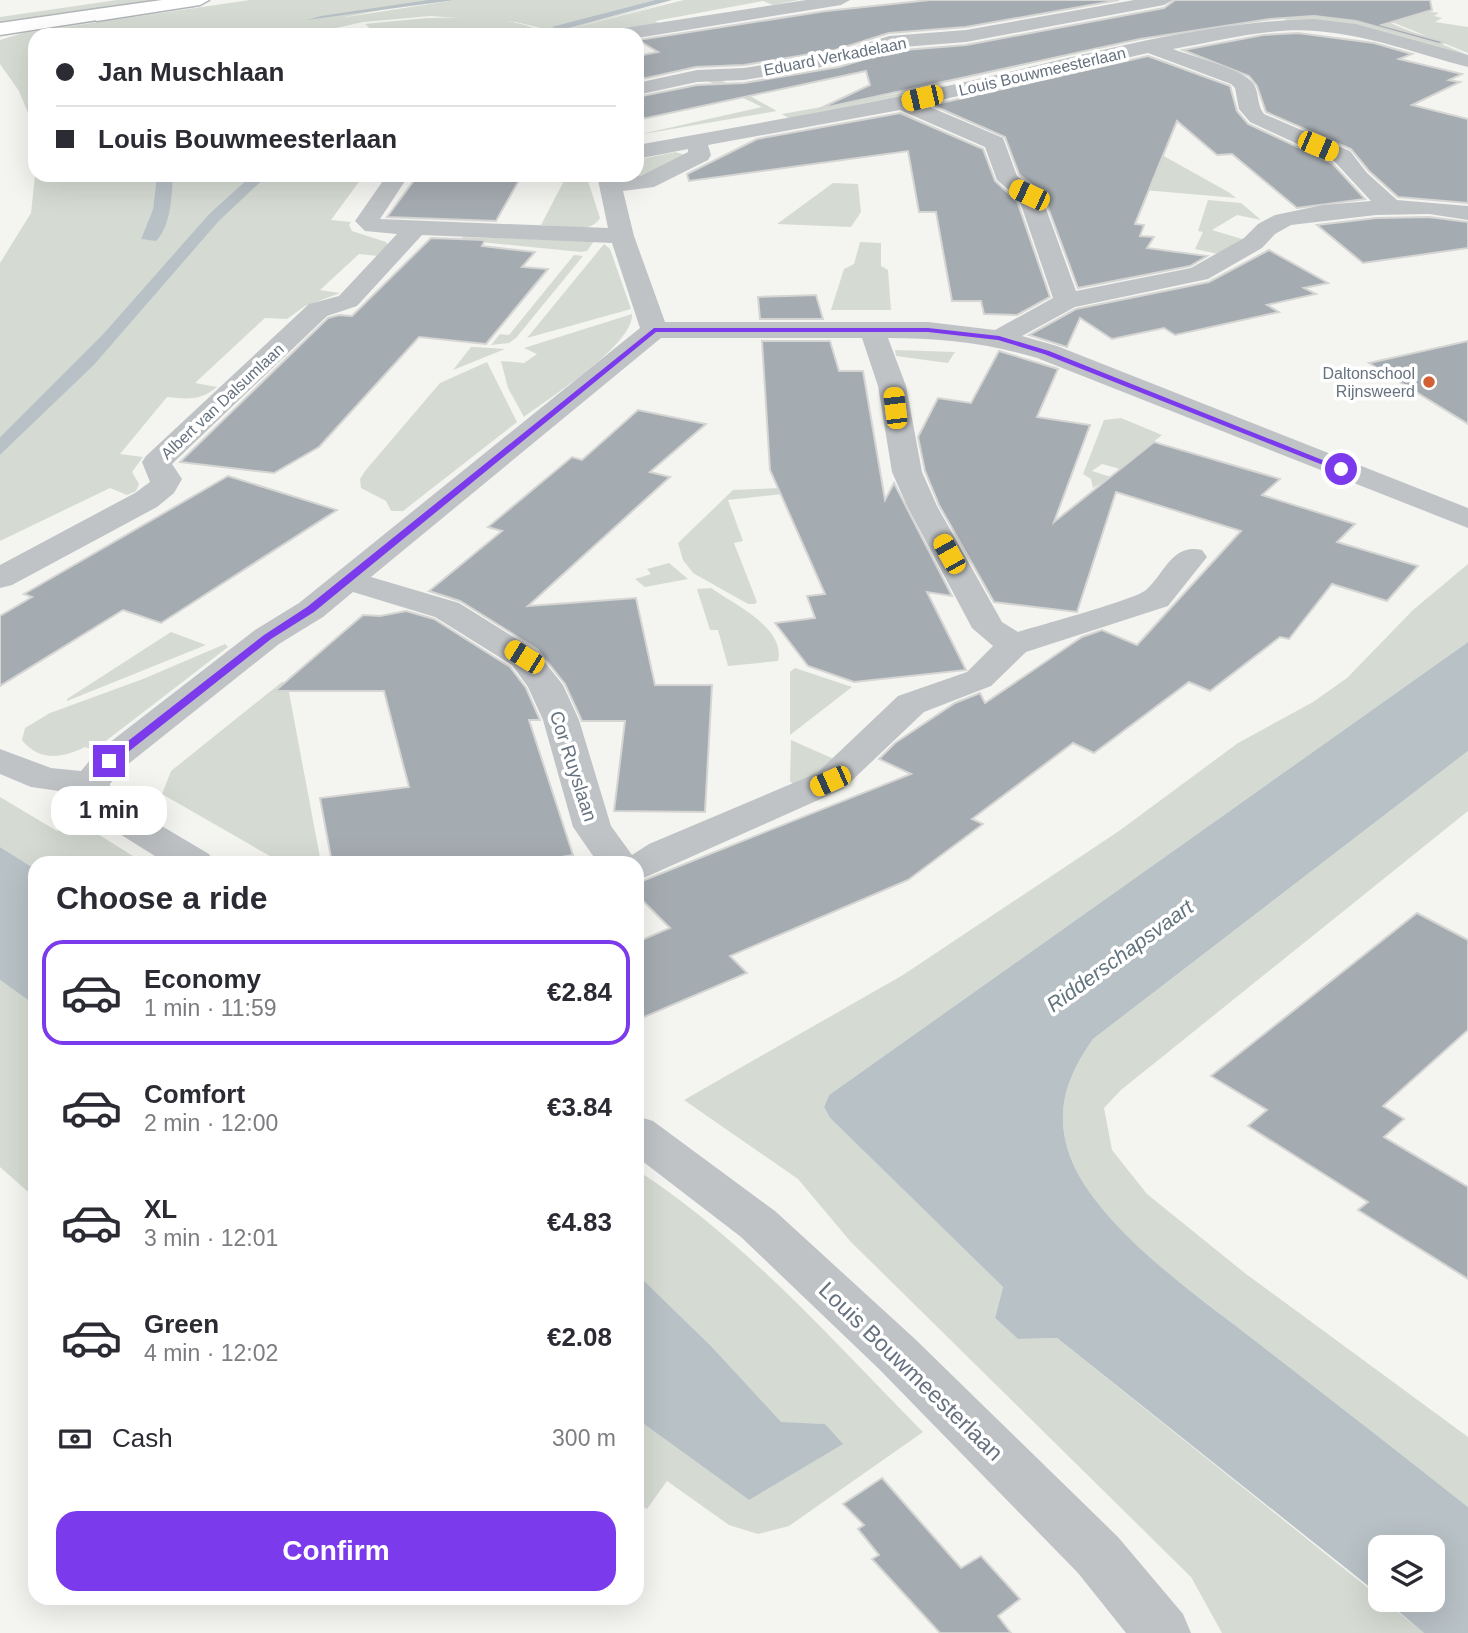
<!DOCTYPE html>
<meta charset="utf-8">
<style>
body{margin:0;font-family:Helvetica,sans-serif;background:#f2f2f3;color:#2b2b33;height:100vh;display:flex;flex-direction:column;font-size:26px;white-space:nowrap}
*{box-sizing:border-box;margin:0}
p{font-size:23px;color:#7c7c81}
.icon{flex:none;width:38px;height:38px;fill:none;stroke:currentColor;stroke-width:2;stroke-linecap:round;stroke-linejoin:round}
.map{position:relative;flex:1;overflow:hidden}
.side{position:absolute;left:28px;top:856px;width:616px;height:749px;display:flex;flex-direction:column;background:#fff;border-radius:21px;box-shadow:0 7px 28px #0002}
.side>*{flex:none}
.banner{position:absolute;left:28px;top:28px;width:616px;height:154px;border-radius:21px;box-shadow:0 7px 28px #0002;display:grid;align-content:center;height:154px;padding:0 28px;background:#fff}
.tools{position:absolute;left:1368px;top:1535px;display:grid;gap:14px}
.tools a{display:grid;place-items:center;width:77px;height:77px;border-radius:14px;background:#fff;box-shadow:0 7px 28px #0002;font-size:35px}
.end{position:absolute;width:32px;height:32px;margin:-16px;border:9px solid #7c3aed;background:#fff;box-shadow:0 0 0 4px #fff}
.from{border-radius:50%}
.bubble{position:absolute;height:49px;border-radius:21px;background:#fff;box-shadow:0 7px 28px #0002;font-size:23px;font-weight:800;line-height:49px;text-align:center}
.car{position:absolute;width:21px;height:42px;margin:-21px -10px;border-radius:9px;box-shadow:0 0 5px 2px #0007;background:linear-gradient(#f5c518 24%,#345 0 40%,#f5c518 0 76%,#345 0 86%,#f5c518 0)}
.banner b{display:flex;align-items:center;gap:24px;height:66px;font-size:26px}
.banner b+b{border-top:2px solid #e1e1e2}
.banner i{width:18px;height:18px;background:#2b2b33}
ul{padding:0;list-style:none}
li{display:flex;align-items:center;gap:21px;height:105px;margin:0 14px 10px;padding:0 14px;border:4px solid transparent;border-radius:21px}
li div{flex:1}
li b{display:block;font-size:26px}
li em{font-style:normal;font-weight:800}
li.on{border-color:#7c3aed}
li>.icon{width:63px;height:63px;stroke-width:1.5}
h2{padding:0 28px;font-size:32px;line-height:84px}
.pay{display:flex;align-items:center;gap:18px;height:77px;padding:0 28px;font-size:26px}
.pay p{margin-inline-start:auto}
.primary-button{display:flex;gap:14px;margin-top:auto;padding:14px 28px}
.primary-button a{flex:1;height:80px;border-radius:21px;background:#7c3aed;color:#fff;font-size:28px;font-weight:800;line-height:80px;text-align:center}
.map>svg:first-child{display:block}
</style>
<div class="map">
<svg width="1468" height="1633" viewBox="0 0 1468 1633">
<rect width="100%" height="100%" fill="#f4f4f1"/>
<!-- green -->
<g fill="#d5dbd2">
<path d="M117,0H167L0,25V17Z"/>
<path d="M250,0H432L340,18L455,0H655L551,27L558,30L678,0L560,31L684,0H799L773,5L763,1L655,21L661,24L595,32L597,35H556L553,31L516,22L430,16L363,22L304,35H35V162L31,120L19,91L0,64V40L23,33Z"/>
<path d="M1414,9L1439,13L1434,16L1442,18L1435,22L1468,27V53L1387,20L1413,16L1410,13Z"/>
<path d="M1292,15L1376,17L1468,55L1302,20L1283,21Z"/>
<path d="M427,18C464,18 515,15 548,35H349L372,30L365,24Z"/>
<path d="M706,80H721L777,111L637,135L762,107Z"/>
<path d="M924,89L927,90L790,119L782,114Z"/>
<path d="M675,152L686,155L640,178L622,177L637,175V160Z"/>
<path d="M1162,155L1230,193L1236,198L1144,190Z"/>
<path d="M35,175H157L153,209L141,239L157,240L171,201L173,175H252L209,214L104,333L0,437V263L31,213Z"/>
<path d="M268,175H385L379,180L361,179L331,220L351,222L349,225L352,231L386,242L388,246L379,256L359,254L320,290L340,293L305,306L287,319L265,318L195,383L217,387C201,401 187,399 167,397L120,454L143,457L132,472L139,484L136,491L127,495L110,488L0,541V455L94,365L219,221Z"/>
<path d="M567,175H586L600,218C591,235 558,226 541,225Z"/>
<path d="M833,183L858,184L861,212L851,227L777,224Z"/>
<path d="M1208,200L1241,203L1261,220L1237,215L1212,230L1242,239L1218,254L1195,249L1203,232L1198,231Z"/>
<path d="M463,237L594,241L587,251L581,252L460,240Z"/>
<path d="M860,242L881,243V266L888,270L891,310H831L844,269L854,264Z"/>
<path d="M604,244L610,249L631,309L527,338Z"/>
<path d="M574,255L583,256L516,338L509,343L491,345L500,334L509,335Z"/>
<path d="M632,314C634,345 549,398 524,417L508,388L501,361L524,363L537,354L524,348Z"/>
<path d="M471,347H475L505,349L453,370Z"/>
<path d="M895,350L955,352L948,363L896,356Z"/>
<path d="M487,362L517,422L403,511H391L386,501L361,488L360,479L365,471L440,383Z"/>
<path d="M1121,418L1162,435L1120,469L1102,464L1092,471L1111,477L1093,488L1091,479L1083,474L1104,420Z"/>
<path d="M780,488L783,494L728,500L743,541L734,543L757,602L755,604H748L693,573L683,560L678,543L733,490Z"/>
<path d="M669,563L688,579L645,587L635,579L651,574L647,569Z"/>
<path d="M1468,564V642L829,1095L824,1107L830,1118L1003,1287L995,1318L1018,1339L1057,1338L1424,1633H1222L1191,1577L850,1241L798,1179L684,1100L903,975L1119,831L1238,743L1313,702L1347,678L1413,610Z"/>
<path d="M711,588C734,604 786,628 778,661L728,666L718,630H710L697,589Z"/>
<path d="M171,632L206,645L67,701V699Z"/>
<path d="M225,644L228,647L94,750L85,747C63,758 39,762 22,740L25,728L50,713L143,679Z"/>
<path d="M795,668L852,687L790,735V672Z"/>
<path d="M282,682H287L321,863H282L162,794L171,771Z"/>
<path d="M791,740L834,759L803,784H793L790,781Z"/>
<path d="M1468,751V811L1121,1090L1104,1108L1112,1150L1147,1194L1246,1274L1468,1437V1507C1398,1452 1328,1397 1258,1343C1198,1296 1109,1237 1075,1168C1052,1119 1064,1080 1093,1039Z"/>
<path d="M0,797L57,831L77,821L144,863H35V869L0,847Z"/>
<path d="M0,980L35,1005V1198L0,1167Z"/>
<path d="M637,1170C746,1241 832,1340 923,1432L789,1526L758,1534L729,1525L667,1481L647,1509L637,1504V1419L749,1500L831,1432L825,1424L781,1423L711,1346L637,1274Z"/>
</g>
<!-- water -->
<g fill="#b8c1c6">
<path d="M428,0H455L307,20L321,16Z"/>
<path d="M655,0H672L561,30L551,27Z"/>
<path d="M157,175H173C172,195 171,226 156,241L141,239L153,209Z"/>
<path d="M252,175H268L219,221L94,365L0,455V437L104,333L209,214Z"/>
<path d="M1468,642V751L1093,1039C1064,1080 1052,1119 1075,1168C1109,1236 1198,1296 1258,1343C1328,1397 1398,1452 1468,1507V1633H1424L1385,1600H1433V1547H1381V1596L1057,1338L1018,1339L995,1318L1003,1287L830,1118L824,1107L829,1095Z"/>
<path d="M0,847L35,869V1005L0,980Z"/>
<path d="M637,1274L711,1346L781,1422L825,1424L843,1444L749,1500L637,1419Z"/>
</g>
<!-- building -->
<g fill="#a5acb1" stroke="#d5d5d3" stroke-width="2">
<path d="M930,0H1119L966,27L889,33L835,50L744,65L696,67L637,80V56L658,52L638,40L826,11Z"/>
<path d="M1175,0H1430L1432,10L1382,25L1445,42L1439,44L1356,21L1314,16L1270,19L1140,39L819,109L870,85L866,71L637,120V97L697,85L744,83L839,67L892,51L966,45L1164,8Z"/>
<path d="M1298,33L1374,43L1412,54L1399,59L1462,74L1449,80L1460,82L1412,105L1468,119V203L1398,197L1369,171L1351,149L1266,112L1257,86L1249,76L1183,50L1263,35Z"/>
<path d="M1148,56L1230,86L1237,111L1248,124L1332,163L1365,199L1297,208L1232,154L1217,155L1177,121L1135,224L1144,225L1140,236L1154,237L1147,248L1207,256L1190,266L1078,288L1043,194L1019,174L1005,137L932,105Z"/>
<path d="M900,113L983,149L995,181L1017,201L1050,297L1017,315L984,314L981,301H952L936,212H919L908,151L689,181L687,174L757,139Z"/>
<path d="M418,175H522L496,221L387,217Z"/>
<path d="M1429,217L1468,222V248L1363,263L1317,225L1376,218Z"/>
<path d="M431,238L485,240L482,246L535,252L522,267L548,269L486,344L419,337L319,447L274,473L180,462L328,318L339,315L352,316Z"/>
<path d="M1269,250L1328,283L1304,288L1316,294L1267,305L1279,312L1175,335L1164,328L1112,339L1080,318L1067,347L1029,335L1076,309L1209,282Z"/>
<path d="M816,295L823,319H760L758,297Z"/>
<path d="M762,341H830L839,371H863L885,500L894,483L952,596L927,592L966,670L854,682L808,666L775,623L815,618L807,596L825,594L770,470Z"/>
<path d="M1468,341V424L1369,363Z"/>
<path d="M999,351L1058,369L1037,417L1090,425L1054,522L1154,442L1280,479L1262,495L1355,524L1337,542L1418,566L1387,601L1332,584L1289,639L1280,637L1210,691L1189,682L1094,753L1073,743L972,819L983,824L908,880L730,956L747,973L637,1020V942L670,928L637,895V883L911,774L879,759L895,743L955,703L980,693L985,703L1082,637L1102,630L1137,645L1241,531L1116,492L1077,612L994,602L939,505L925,471L918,437L938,398L971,403Z"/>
<path d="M638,410L706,424L650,472L670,477L528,606L636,598L655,685H712L705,812L614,811L625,721H582L565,684L537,649L460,601L429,591L502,531L488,527L572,457L582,460Z"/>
<path d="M228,476L337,510L161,623L123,610L0,686V616L32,597L24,594Z"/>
<path d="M406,611L434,619L510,667L526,688L540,720H529L573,855L528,863H332L320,798L409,787L384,691H275L363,615L380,616Z"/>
<path d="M1417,913L1468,940V1030L1383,1106L1404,1119L1384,1137L1468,1187V1279L1358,1210L1368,1202L1248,1126L1267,1110L1211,1076Z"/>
<path d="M882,1478L961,1568L981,1556L1020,1599L998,1616L1011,1633H940L872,1559L879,1555L858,1529L864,1525L843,1504Z"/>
</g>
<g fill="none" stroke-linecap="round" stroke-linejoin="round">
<!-- primary casing -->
<g stroke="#b3b6b9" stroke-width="3">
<path id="primary" d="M97,9L104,11L106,15L104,19L0,35V23Z"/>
</g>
<!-- highway casing -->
<g stroke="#b2b5b8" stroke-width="3">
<path id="highway" d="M162,0H209L200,5L97,21L88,15L97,9Z"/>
</g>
<!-- street -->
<g fill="#c0c3c6" fill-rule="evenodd">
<path d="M806,0H850L841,5L637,38V35H608L618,29Z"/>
<path d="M1134,0H1173L1164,5L966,42L891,48L839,64L744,80L697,82L637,95V83L697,70L744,68L836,53L889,36L966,30Z"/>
<path d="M1314,19L1356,24L1468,55V67C1418,54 1369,35 1316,31C1269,27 1219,41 1173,49C1191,56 1243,69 1253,83C1260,93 1256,104 1264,114L1350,151L1367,173L1397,200L1468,206V220L1429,214L1376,215L1291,225L1275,234L1262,248L1208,279L1075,307L1022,336L1057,346L1468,508V528L1037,358C988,343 940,338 888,338L906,386L922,472L937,506L1002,622L1018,632C1040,625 1134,600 1146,590C1165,573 1172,543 1202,550L1207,557L1168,606L1026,652L991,686L924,712L843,789L637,881V863H598L573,827L543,720L528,687L512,665L435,617L353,592L323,617L279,644L122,769L110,784L111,796L209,854L215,863H166L80,809L73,793L31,787L0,774V749L51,768L81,771L96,753L255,630L299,603L640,328L612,243L422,235L357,306L327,316L172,464L182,479L174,493L157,507L12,585L0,588V565L135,493L150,482L142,462L146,456L309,304L339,296L397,234L365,231L355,221L387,175H409L380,219L608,228L597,175L641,176L688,152V149L637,159V145C748,125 860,106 970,81C1083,56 1198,22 1314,19ZM1148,53L1231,84L1235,88L1239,109L1250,122L1334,161L1371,201L1323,205L1275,215L1258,224L1244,238L1191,268L1076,291L1041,195L1017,176L1003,138L923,104ZM900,110L985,147L997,180L1019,199L1053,298L995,330L928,322H665L634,236L623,191L654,187L708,160L711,155L708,145ZM661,338H862L878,386L892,472L907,506L972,628L993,646L967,672L898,696L817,773L649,844L632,855L611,826L579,720L563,685L536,651L459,603L371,577Z"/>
<path d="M637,1116L653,1121L775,1211L915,1339L1118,1537L1183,1614L1191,1633H1126L1078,1573L879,1369L741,1237L637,1157Z"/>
</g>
<!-- primary -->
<use href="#primary" fill="#fff" fill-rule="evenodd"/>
<!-- highway -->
<use href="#highway" fill="#fff" fill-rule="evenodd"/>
</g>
<!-- route -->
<path fill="#7c3aed" d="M654,328H928L999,336L1049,351L1345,469L1338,471L1044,354L998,340L928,332H656L314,612L271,639L113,764H105V759L264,635L307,607Z"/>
<!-- markers -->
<circle fill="#d16134" stroke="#fff" stroke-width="2.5" cx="1429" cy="382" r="7"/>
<g text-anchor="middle" stroke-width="7" stroke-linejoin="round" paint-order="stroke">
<!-- far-street labels -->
<g font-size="16" fill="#66727f" stroke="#fff">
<text transform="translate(835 56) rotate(-11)" y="6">Eduard Verkadelaan</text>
<text transform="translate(1042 71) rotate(-13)" y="6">Louis Bouwmeesterlaan</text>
<text transform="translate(222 401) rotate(-43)" y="6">Albert van Dalsumlaan</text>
</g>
<!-- far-poi labels -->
<g font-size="16" fill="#66727f" stroke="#fff" text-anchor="end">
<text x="1415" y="379">Daltonschool<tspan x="1415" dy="18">Rijnsweerd</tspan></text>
</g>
<!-- street labels -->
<g font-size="19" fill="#66727f" stroke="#fff">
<text transform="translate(574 766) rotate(72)" y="7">Cor Ruyslaan</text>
</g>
<!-- water labels -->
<g font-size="21" font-style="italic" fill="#62737c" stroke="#fff">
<text transform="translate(1120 956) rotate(-36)" y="7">Ridderschapsvaart</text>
</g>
<!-- near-street labels -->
<g font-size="23" fill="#66727f" stroke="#fff">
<text transform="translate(911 1371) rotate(44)" y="8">Louis Bouwmeesterlaan</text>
</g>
</g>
</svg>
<div class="tools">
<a><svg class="icon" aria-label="layers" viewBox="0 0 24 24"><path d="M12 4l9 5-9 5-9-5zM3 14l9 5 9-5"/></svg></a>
</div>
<i class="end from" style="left:1341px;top:469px"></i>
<i class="end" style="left:109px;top:761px"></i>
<div class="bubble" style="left:51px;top:786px;width:116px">1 min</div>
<i class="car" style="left:922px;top:98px;rotate:257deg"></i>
<i class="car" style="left:1318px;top:146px;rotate:113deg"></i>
<i class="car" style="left:1029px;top:195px;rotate:295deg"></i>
<i class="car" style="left:895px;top:408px;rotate:353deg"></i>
<i class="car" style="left:949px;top:554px;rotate:331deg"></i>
<i class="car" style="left:524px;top:657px;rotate:302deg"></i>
<i class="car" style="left:830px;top:781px;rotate:246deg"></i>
<div class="banner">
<b><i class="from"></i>Jan Muschlaan</b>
<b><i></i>Louis Bouwmeesterlaan</b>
</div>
<section class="side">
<h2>Choose a ride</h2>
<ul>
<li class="on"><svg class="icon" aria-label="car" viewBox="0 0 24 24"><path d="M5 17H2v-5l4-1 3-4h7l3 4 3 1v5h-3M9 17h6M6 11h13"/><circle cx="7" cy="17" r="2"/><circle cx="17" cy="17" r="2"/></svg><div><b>Economy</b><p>1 min · 11:59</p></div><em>€2.84</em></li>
<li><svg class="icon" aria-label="car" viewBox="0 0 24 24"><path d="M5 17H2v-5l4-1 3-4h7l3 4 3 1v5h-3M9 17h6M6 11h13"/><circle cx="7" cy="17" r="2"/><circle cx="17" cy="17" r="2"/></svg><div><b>Comfort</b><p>2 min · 12:00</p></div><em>€3.84</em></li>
<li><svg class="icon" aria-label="car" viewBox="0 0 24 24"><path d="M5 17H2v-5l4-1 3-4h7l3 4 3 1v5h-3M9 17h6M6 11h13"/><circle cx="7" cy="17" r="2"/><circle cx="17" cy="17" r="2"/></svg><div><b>XL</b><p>3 min · 12:01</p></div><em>€4.83</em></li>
<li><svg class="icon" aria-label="car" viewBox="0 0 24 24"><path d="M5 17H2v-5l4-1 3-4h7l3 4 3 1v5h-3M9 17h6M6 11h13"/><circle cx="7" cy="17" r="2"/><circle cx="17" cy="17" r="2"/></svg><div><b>Green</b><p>4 min · 12:02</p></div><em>€2.08</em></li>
</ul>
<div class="pay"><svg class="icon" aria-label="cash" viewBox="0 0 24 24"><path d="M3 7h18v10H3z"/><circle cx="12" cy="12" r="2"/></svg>Cash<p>300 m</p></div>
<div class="primary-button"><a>Confirm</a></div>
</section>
</div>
